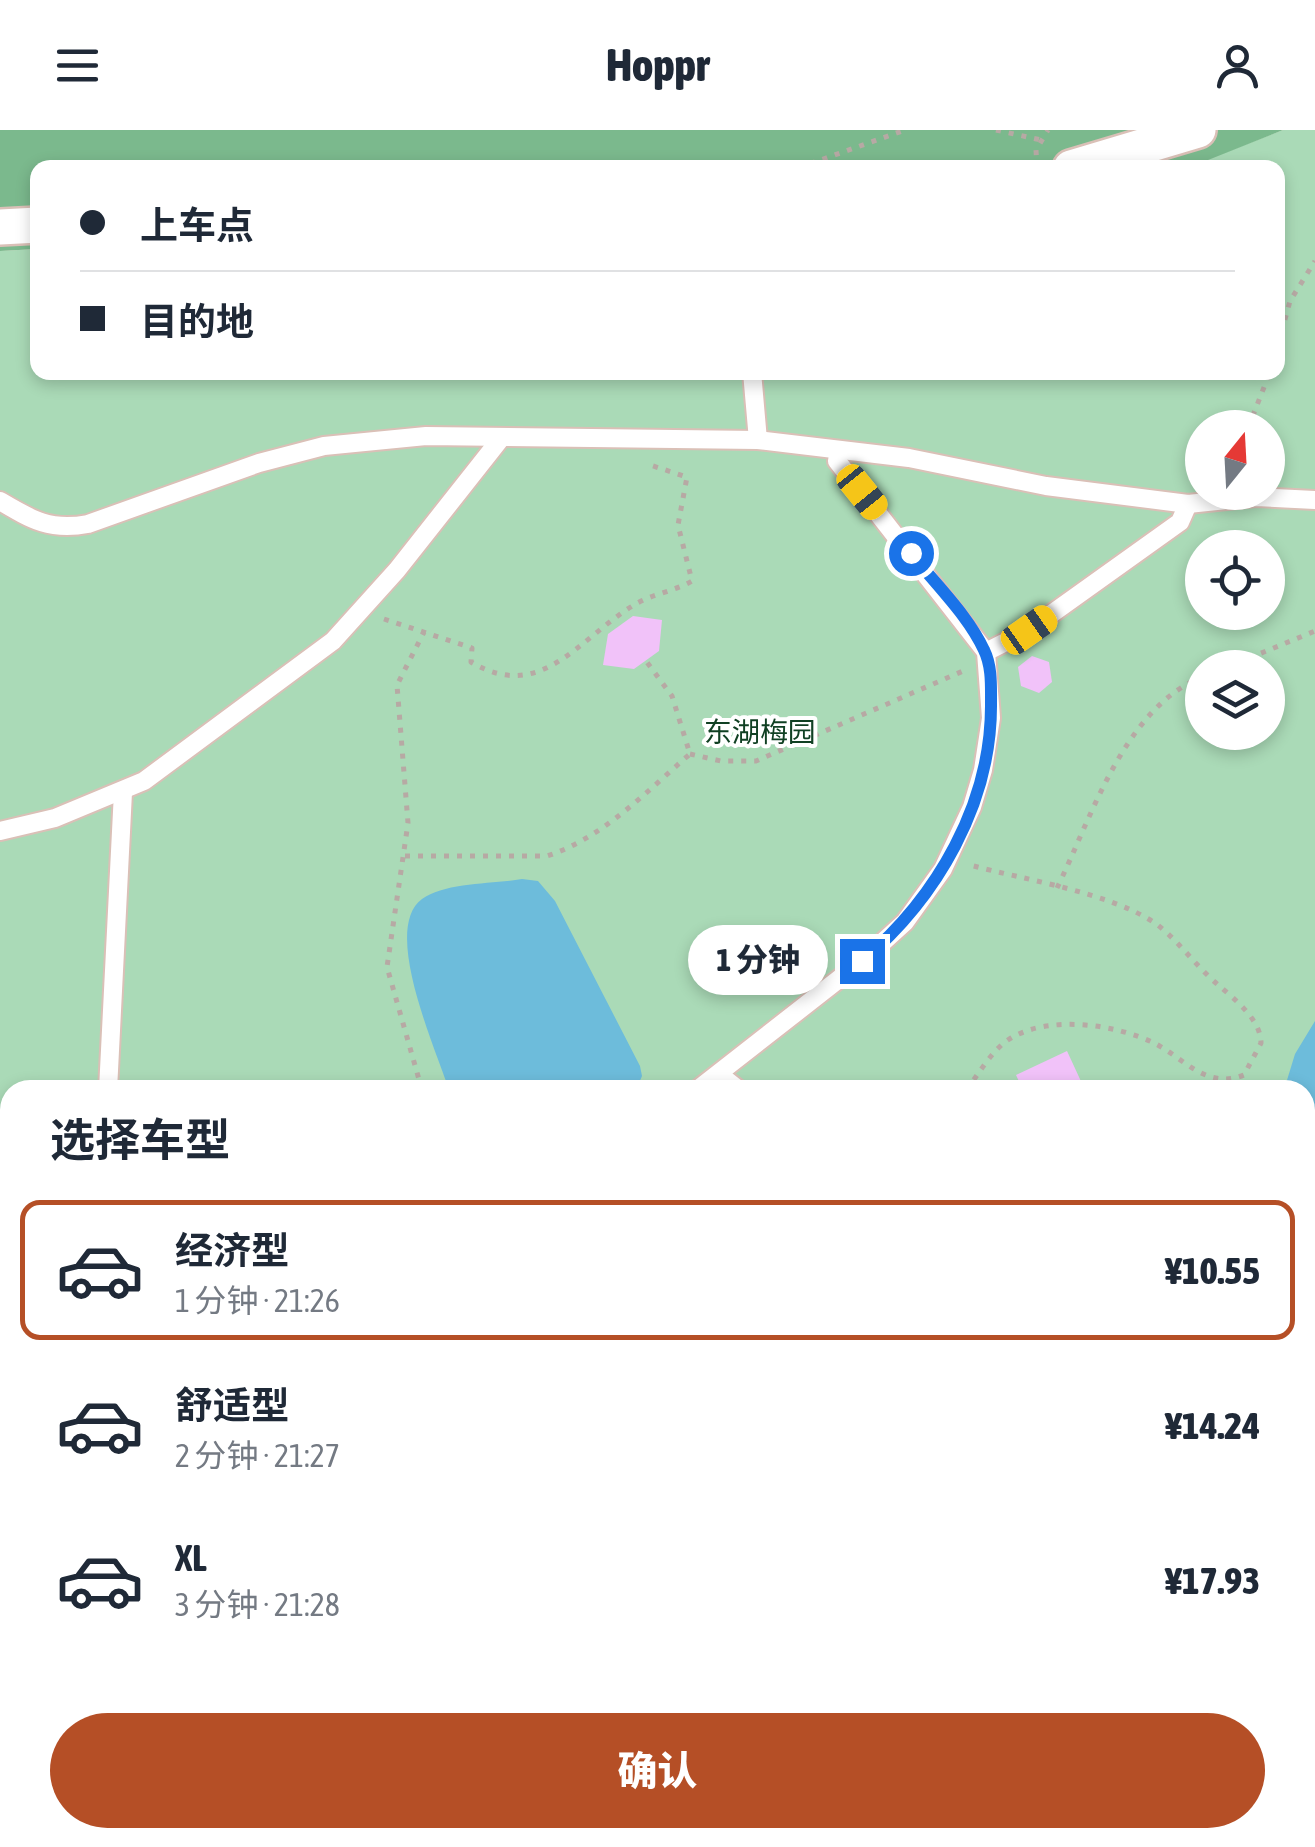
<!DOCTYPE html>
<html lang="zh">
<meta charset="utf-8">
<style>
body{margin:0;font-family:"Asap Condensed","Noto Sans SC",sans-serif;background:#f2f2f3;color:#1f2937;height:100vh;display:flex;flex-direction:column;font-size:38px;white-space:nowrap}
*{box-sizing:border-box;margin:0}
p{font-size:32px;color:#747a83}
.icon{flex:none;width:55px;height:55px;fill:none;stroke:currentColor;stroke-width:2;stroke-linecap:round;stroke-linejoin:round}
.map{position:relative;flex:1;overflow:hidden}
.drawer{position:absolute;left:0px;top:950px;width:1315px;height:768px;display:flex;flex-direction:column;background:#fff;border-radius:30px 30px 0 0;box-shadow:0 5px 15px #0003}
.drawer>*{flex:none}
.hud{position:absolute;left:30px;top:30px;width:1255px;height:220px;border-radius:20px;box-shadow:0 5px 15px #0003;display:grid;align-content:center;height:220px;padding:0 50px;background:#fff}
.needle{width:65px;rotate:18deg}
.buttons{position:absolute;left:1185px;top:280px;display:grid;gap:20px}
.buttons a{display:grid;place-items:center;width:100px;height:100px;border-radius:50%;background:#fff;box-shadow:0 5px 15px #0003;font-size:50px}
.end{position:absolute;width:45px;height:45px;margin:-22px;border:12px solid #1a73e8;background:#fff;box-shadow:0 0 0 5px #fff}
.from{border-radius:50%}
.bubble{position:absolute;height:70px;border-radius:35px;background:#fff;box-shadow:0 5px 15px #0003;font-size:32px;font-weight:800;line-height:70px;text-align:center}
.car{position:absolute;width:30px;height:60px;margin:-30px -15px;border-radius:12px;box-shadow:0 0 8px 2px #0007;background:linear-gradient(#f5c518 24%,#345 0 40%,#f5c518 0 76%,#345 0 86%,#f5c518 0)}
.hud b{display:flex;align-items:center;gap:35px;height:95px;font-size:38px}
.hud b+b{border-top:2px solid #e0e1e3}
.hud i{width:25px;height:25px;background:#1f2937}
ul{padding:0;list-style:none}
li{display:flex;align-items:center;gap:30px;height:140px;margin:0 20px 15px;padding:0 30px;border:5px solid transparent;border-radius:20px}
li div{flex:1}
li b{display:block;font-size:38px}
li em{font-style:normal;font-weight:800}
li.selected{border-color:#b54f26}
li>.icon{width:90px;height:90px;stroke-width:1.5}
h2{padding:0 50px;font-size:45px;line-height:120px}
.cta{display:flex;gap:20px;margin-top:auto;padding:20px 50px}
.cta a{flex:1;height:115px;border-radius:60px;background:#b54f26;color:#fff;font-size:40px;font-weight:800;line-height:115px;text-align:center}
header{display:flex;justify-content:space-between;align-items:center;height:130px;padding:0 50px;background:#fff;font-size:45px;font-weight:800}
.map>svg:first-child{display:block}
</style>
<header><svg class="icon" aria-label="menu" viewBox="0 0 24 24"><path d="M4 6h16M4 12h16M4 18h16"/></svg>Hoppr<svg class="icon" aria-label="person" viewBox="0 0 24 24"><circle cx="12" cy="8" r="4"/><path d="M4 21q1-7 8-7t8 7"/></svg></header>
<div class="map">
<svg width="1315" height="1717" viewBox="0 0 1315 1717">
<rect width="100%" height="100%" fill="#fbebe5"/>
<!-- green -->
<path fill="#aadab7" fill-rule="evenodd" d="M1283,0H1315V1717H831L830,1708H1305V960H10V1543L0,1538V121L37,119L38,242H1278V38L1188,37ZM1202,298H1268V362H1202ZM1202,418H1268V482H1202ZM1202,538H1268V602H1202Z"/>
<!-- forest -->
<path fill="#7bb98d" d="M0,0H1283L1188,38H38L37,119L0,121Z"/>
<!-- water -->
<g fill="#6dbcdb">
<path d="M522,749L538,751L555,771L640,936L642,946L636,960H449C436,919 381,799 422,769C445,752 494,754 522,749Z"/>
<path d="M1315,891V1082L1305,1104V960H1284L1295,924Z"/>
<path d="M0,1538L10,1543V1708H830L831,1717H0Z"/>
<path d="M1315,1628V1717H1238L1244,1708H1305V1639Z"/>
</g>
<!-- building -->
<g fill="#f1c2f9">
<path d="M633,486L662,490L659,521L634,539L603,535L608,504Z"/>
<path d="M1032,526L1049,532L1052,552L1039,563L1021,556L1018,537Z"/>
<path d="M1067,921L1085,960H1023L1016,945Z"/>
</g>
<g fill="none" stroke-linecap="round" stroke-linejoin="round">
<!-- lane casing -->
<g stroke="#dac0b7" stroke-width="22">
<g id="lane">
<path d="M752,242L758,310"/>
<path d="M0,371C32,390 50,401 88,394L259,333L324,316L426,306L758,310L909,328L1046,356L1188,374L1256,367L1315,370"/>
<path d="M986,522L1029,500L1180,392L1188,374"/>
<path d="M0,701L55,688L144,651L333,511L397,440L502,307"/>
<path d="M720,945L739,960"/>
<path d="M108,960L123,662"/>
<path d="M697,960L862,831L905,792L943,739L972,677L983,640L991,588L986,522L837,331L839,320"/>
<path d="M1305,1190L1315,1176"/>
<path d="M1305,1235L1315,1245"/>
<path d="M0,1243L10,1236"/>
<path d="M0,1422L10,1426"/>
<path d="M1008,1708L1035,1717"/>
</g>
</g>
<!-- street casing -->
<g stroke="#dac0b7" stroke-width="40">
<g id="street">
<path d="M1071,38L1198,0"/>
<path d="M0,97L38,95"/>
</g>
</g>
<!-- path -->
<g stroke="#b7a9a4" stroke-width="5" stroke-dasharray="5 8" stroke-linecap="butt">
<path d="M996,0L1041,10"/>
<path d="M450,38H545"/>
<path d="M798,38L905,0"/>
<path d="M1037,38L1036,20L1048,0"/>
<path d="M1278,215L1290,171L1315,131"/>
<path d="M1248,298L1270,242"/>
<path d="M384,489L472,518L471,532C541,574 579,508 634,475C652,464 675,461 692,451L678,395L687,347L647,334"/>
<path d="M1225,538L1315,501"/>
<path d="M690,624L721,631H756L963,541"/>
<path d="M405,726H547C603,708 647,661 690,624L672,566L646,531"/>
<path d="M1057,758C1091,689 1124,578 1202,547"/>
<path d="M422,960L387,837L408,693L397,555L424,502"/>
<path d="M966,960C980,943 992,919 1011,908C1050,885 1115,894 1154,913C1184,928 1206,960 1244,945L1261,913C1261,889 1233,868 1216,853C1194,834 1178,810 1155,793C1108,762 1025,750 970,735"/>
<path d="M1305,1435L1315,1430"/>
<path d="M0,1482L10,1461"/>
<path d="M0,1488L10,1492"/>
<path d="M1305,1616L1315,1605"/>
<path d="M1070,1708V1717"/>
<path d="M1211,1717L1219,1708"/>
</g>
<!-- lane -->
<use href="#lane" stroke="#fff" stroke-width="18"/>
<!-- street -->
<use href="#street" stroke="#fff" stroke-width="35"/>
</g>
<g fill="none" stroke-linecap="round" stroke-linejoin="round">
<!-- route -->
<path stroke="#1a73e8" stroke-width="12" d="M862,831C937,768 992,673 991,573C991,556 992,536 984,520C968,485 935,454 911,423"/>
</g>
<g text-anchor="middle" stroke-width="8" stroke-linejoin="round" paint-order="stroke">
<!-- park labels -->
<g font-size="28" fill="#104023" stroke="#fff">
<text x="760" y="612">东湖梅园</text>
</g>
</g>
</svg>
<div class="buttons">
<a><svg class="needle" viewBox="-14 -14 28 28"><path d="M0-13l5 13h-10z" fill="#e53935"/><path d="M0 13l5-13h-10z" fill="#747a83"/></svg></a>
<a><svg class="icon" aria-label="locate" viewBox="0 0 24 24"><circle cx="12" cy="12" r="6"/><path d="M12 2v4M12 18v4M2 12h4M18 12h4"/></svg></a>
<a><svg class="icon" aria-label="layers" viewBox="0 0 24 24"><path d="M12 4l9 5-9 5-9-5zM3 14l9 5 9-5"/></svg></a>
</div>
<i class="end from" style="left:911px;top:423px"></i>
<i class="end" style="left:862px;top:831px"></i>
<div class="bubble" style="left:688px;top:795px;width:140px">1 分钟</div>
<i class="car" style="left:862px;top:362px;rotate:141deg"></i>
<i class="car" style="left:1029px;top:500px;rotate:55deg"></i>
<div class="hud">
<b><i class="from"></i>上车点</b>
<b><i></i>目的地</b>
</div>
<section class="drawer">
<h2>选择车型</h2>
<ul>
<li class="selected"><svg class="icon" aria-label="car" viewBox="0 0 24 24"><path d="M5 17H2v-5l4-1 3-4h7l3 4 3 1v5h-3M9 17h6M6 11h13"/><circle cx="7" cy="17" r="2"/><circle cx="17" cy="17" r="2"/></svg><div><b>经济型</b><p>1 分钟 · 21:26</p></div><em>¥10.55</em></li>
<li><svg class="icon" aria-label="car" viewBox="0 0 24 24"><path d="M5 17H2v-5l4-1 3-4h7l3 4 3 1v5h-3M9 17h6M6 11h13"/><circle cx="7" cy="17" r="2"/><circle cx="17" cy="17" r="2"/></svg><div><b>舒适型</b><p>2 分钟 · 21:27</p></div><em>¥14.24</em></li>
<li><svg class="icon" aria-label="car" viewBox="0 0 24 24"><path d="M5 17H2v-5l4-1 3-4h7l3 4 3 1v5h-3M9 17h6M6 11h13"/><circle cx="7" cy="17" r="2"/><circle cx="17" cy="17" r="2"/></svg><div><b>XL</b><p>3 分钟 · 21:28</p></div><em>¥17.93</em></li>
</ul>
<div class="cta"><a>确认</a></div>
</section>
</div>
